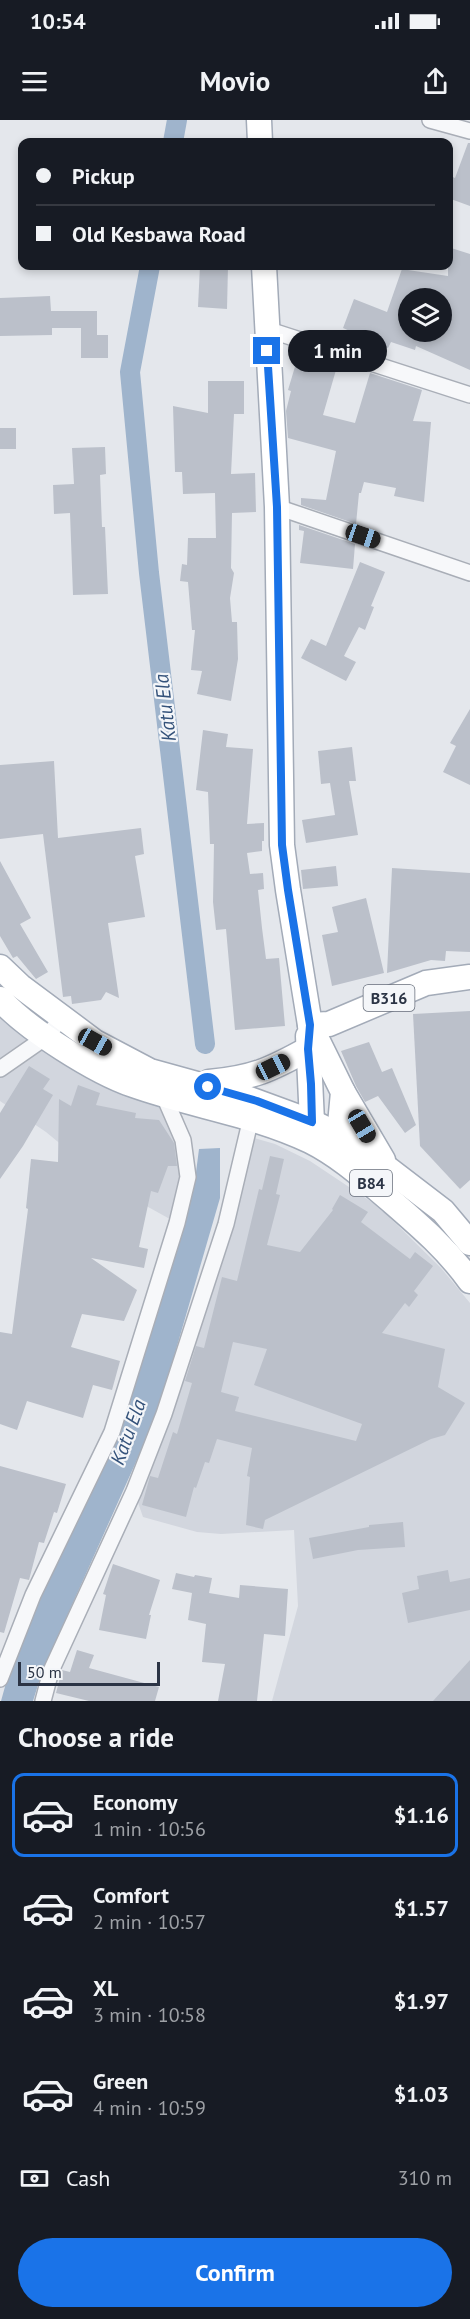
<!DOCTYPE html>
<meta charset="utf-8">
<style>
body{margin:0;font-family:"PT Sans",sans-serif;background:#20242c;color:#f1f3f6;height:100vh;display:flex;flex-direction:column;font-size:22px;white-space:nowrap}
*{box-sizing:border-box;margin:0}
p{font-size:20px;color:#9ea1a6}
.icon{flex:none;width:33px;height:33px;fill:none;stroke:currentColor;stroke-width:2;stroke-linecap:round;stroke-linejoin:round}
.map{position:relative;height:1581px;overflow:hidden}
.details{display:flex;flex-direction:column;background:#171b24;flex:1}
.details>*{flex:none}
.guide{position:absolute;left:18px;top:18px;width:435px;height:132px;border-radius:12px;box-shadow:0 3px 9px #0003;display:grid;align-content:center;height:132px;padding:0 18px;background:#171b24}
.buttons{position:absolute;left:398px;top:168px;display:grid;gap:12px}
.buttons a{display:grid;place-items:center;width:54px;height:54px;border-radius:50%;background:#171b24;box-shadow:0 3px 9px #0003;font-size:30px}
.scale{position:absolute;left:18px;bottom:15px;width:142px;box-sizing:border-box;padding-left:6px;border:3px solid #2b3445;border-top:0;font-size:16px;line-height:21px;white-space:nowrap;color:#2b3445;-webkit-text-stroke:4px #f4f6f9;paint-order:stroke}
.end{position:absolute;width:27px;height:27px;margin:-14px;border:8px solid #1a73e8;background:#fff;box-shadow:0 0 0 3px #fff}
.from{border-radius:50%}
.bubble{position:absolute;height:42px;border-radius:21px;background:#171b24;box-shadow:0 3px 9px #0003;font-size:20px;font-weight:700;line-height:42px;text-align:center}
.car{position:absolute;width:18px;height:36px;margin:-18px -9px;border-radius:8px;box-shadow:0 0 4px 2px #0007;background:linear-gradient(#222 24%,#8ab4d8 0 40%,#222 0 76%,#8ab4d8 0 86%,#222 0)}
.guide b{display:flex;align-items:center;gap:21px;height:57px;font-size:22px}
.guide b+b{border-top:2px solid #363941}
.guide i{width:15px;height:15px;background:#f1f3f6}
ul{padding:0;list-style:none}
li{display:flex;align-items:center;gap:18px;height:84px;margin:0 12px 9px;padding:0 6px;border:3px solid transparent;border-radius:12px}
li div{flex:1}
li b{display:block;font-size:22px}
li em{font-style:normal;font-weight:700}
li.active{border-color:#1a73e8}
li>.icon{width:54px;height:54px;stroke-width:1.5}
h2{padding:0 18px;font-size:27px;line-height:72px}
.pay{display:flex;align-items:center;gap:15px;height:66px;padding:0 18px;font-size:22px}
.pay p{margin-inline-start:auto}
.primary-button{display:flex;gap:12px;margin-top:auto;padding:12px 18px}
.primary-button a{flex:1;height:69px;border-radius:36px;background:#1a73e8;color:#fff;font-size:24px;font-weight:700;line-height:69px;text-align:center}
.status{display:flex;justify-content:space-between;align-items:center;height:42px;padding:0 30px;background:#171b24;direction:ltr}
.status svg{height:16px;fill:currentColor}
header{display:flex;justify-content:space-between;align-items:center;height:78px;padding:0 18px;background:#171b24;font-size:27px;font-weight:700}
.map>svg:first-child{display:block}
</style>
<div class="status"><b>10:54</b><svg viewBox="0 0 49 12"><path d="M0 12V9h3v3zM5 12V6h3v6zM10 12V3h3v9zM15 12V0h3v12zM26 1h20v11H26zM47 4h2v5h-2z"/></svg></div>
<header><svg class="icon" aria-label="menu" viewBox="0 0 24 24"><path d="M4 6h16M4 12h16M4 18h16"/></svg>Movio<svg class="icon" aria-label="share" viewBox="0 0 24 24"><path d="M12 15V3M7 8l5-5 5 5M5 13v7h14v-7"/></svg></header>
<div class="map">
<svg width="470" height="1581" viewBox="0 0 470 1581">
<rect width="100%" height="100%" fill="#e4e7ec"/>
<!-- built -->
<g fill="#d2d6de">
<path d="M0,896L41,929L76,948L183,996L188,1057L177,1103L114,1068L46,1012L0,981Z"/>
<path d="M251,1017L275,1024L310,1041L379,1087L441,1148L470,1183V1581H272L298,1486L294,1410L221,1414L197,1412L143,1397L134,1371Z"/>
</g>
<!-- water -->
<path fill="#9fb4cc" d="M220,1028V1078L157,1295L42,1552L33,1581H1L11,1545L118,1306L195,1060L199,1029Z"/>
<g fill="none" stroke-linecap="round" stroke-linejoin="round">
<!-- canal -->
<g stroke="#9fb4cc" stroke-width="20">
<path d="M173,22L177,0"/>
<path d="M150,146L130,252L149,453L205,924"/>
</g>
</g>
<!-- building -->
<g fill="#bbc0ca" fill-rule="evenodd">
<path d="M468,23H470V86L448,78V55L455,58Z"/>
<path d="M448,127L470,134V250L416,226L415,230L391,222L388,228L343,208L354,179L387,192L403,146H408V150L448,156ZM408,178H441V212H408Z"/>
<path d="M200,146H228L227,189L198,187Z"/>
<path d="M50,176L51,191H97V215H108V238H81V208H52V215L0,216V178Z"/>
<path d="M300,230L338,243L323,295L355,303L370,253L422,270L413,301L431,302L424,382L394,376L396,368L364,362L361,373H359L356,404L301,385V378L326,380L336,331L288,318L286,291L291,271L288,270Z"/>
<path d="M208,261H244V294H234L231,354L255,353L256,392L232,393L231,448L234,453L230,478L232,502H237L238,539L231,581L197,574L202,551L191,550L195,510H192L188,462L180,461L182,444L187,445L188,418H216L215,373L183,374L182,352H175L173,286L208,293Z"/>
<rect x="0" y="308" width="16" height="21"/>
<path d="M105,327L106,354L100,355L102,407H105L108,474L73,475L70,393L54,394L53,365L74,364L72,328Z"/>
<path d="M299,405L355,424L353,449L300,443L304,411L299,410Z"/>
<path d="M360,442L385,452L371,486L374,487L365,510L359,507L344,536L356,542L346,561L301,538L311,519L326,526Z"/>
<path d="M470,589V665L443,652L456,626L450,623Z"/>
<path d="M203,610L228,614L226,627L253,629L247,704L264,703V721H262V731L247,733L250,754L263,753L264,769L258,770L262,808L266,839L279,838L285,906L235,910L226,809L216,810L213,782L214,724H210L208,672L196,670Z"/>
<path d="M352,627L356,661H349L358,715L306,723L302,700L335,695L330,663L321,664L318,631Z"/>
<path d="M54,641L58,718L141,708L144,734L135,736L145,797L108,803L119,878L106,872L101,880L72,884L71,876L63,877L43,714L0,719V645Z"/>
<path d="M0,741L31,798L20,804L48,852L36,859L17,836L13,838L0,816Z"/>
<path d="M336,746L338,766L303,769L301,750Z"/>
<path d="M392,748L470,753V832L446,831L445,841L431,840L387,853Z"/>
<path d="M366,778L384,853L332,866L322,815L338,812L332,787Z"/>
<path d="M470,891V1060L460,1069L420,1026L413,894Z"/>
<path d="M369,922L382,952L392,948L416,1005L405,1013L378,976L365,982L356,966L341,931Z"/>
<path d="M29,946L50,959L43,969L53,975L23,1026L0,1059V993Z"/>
<path d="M78,965L100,973L96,985L136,993L135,998L159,1000L174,1023L177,1046H168L158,1073L151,1071L139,1127L148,1129L144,1148L91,1138L137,1170L124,1201L82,1194L71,1227L120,1241L112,1270L93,1265L83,1298L27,1281L17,1310L0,1304V1212L12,1214L28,1089L26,1088L31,1039L58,1042L59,979L71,986Z"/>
<path d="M270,1036L284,1039L276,1074L280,1075L267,1125L300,1132L333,1090L332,1089L340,1075L368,1092L361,1102L410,1139L415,1132L433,1146L414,1171L418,1175L409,1187L405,1183L382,1213L445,1229L438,1267L465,1283L445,1315L431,1319L265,1400L263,1409L246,1405L250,1357L247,1356L252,1328L217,1319L209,1343L205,1342L196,1368L194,1367L186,1397L142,1385L150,1356L158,1358L173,1312L177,1314L192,1263L185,1261L196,1226L204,1228L222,1157L237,1161L259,1069L262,1070ZM233,1222L267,1229L254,1265L362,1304L356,1321L235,1291L239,1277L221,1272Z"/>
<path d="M0,1346L66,1364L57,1393L54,1392L44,1423L39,1422L29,1460L20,1458L4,1513L0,1512Z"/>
<path d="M403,1402L405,1427L358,1430L313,1439L309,1418L369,1407V1405Z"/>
<path d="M113,1444L160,1460L149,1495H151L146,1519L99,1510L106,1475L103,1474Z"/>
<path d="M448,1450L450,1462L470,1458V1490L408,1503L402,1473L419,1469L417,1456Z"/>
<path d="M176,1453L194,1457L195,1455L212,1458L209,1473L239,1478L240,1465L288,1469L285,1516L264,1514L257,1581H218L225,1544L202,1542L206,1504L188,1500L192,1473L172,1469Z"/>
<path d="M77,1530L94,1535L89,1548L159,1567L155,1581H89L56,1573L62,1550L70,1552Z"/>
<path d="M470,1540V1581H433Z"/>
</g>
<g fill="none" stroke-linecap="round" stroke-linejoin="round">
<!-- street casing -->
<g stroke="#a9aeb7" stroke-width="18">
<g id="street">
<path d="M430,0L470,11"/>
<path d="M266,209L470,275"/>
<path d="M277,387L470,453"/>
<path d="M0,949L46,917L62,898"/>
<path d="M0,1559L33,1475L112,1312L177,1103L188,1057L183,1020L163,974"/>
<path d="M43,1581L51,1551L134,1371L164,1294L226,1104L251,998"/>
</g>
</g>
<!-- primary casing -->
<g stroke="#a3abb8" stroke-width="27">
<g id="primary">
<path d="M259,0L260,22"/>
<path d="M264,146L277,387L282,725L288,770L310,905L343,972L339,1015"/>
<path d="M0,847L20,866L95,922L150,951L244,977L312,1002L339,1015L366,1032L443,1091L470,1123"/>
<path d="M0,879C27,909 95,952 133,965C192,986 253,994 310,1021C340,1036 365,1059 390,1080C420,1106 447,1129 470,1161"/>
<path d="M310,905L329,904L426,863L470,857"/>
<path d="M308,916L312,1002"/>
<path d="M209,962C253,958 270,950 308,929"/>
<path d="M343,972L383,1040"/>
</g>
</g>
<!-- street -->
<use href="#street" stroke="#f7f8fa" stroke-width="15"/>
<!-- primary -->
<use href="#primary" stroke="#fff" stroke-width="24"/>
</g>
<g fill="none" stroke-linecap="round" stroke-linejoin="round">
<!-- route -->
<path stroke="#1a73e8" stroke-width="8" d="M208,967L257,981L312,1002L311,964L308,929L310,905L288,770L282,725L277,387L267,231"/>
</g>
<g text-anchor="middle" stroke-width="4.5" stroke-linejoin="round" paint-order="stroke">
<!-- shield labels -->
<g fill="#f4f6f9" stroke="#676e7b" stroke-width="1.5">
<rect x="363.5" y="865" width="51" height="26" rx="4.5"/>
<rect x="350" y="1050" width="42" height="26" rx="4.5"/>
</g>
<g font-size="16" font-weight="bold" fill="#2b3445">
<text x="389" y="884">B316</text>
<text x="371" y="1069">B84</text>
</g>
<!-- water labels -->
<g font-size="20" font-style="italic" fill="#34527a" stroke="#f4f6f9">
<text transform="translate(165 588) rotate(-97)" y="7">Katu Ela</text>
<text transform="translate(128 1312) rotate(-70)" y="7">Katu Ela</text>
</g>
</g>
</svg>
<div class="buttons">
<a><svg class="icon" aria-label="layers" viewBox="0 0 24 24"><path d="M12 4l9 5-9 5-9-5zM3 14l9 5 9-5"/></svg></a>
</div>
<div class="scale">50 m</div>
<i class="end from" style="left:208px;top:967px"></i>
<i class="end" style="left:267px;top:231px"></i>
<div class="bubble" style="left:288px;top:210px;width:99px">1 min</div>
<i class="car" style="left:363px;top:416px;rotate:109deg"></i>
<i class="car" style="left:95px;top:922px;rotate:119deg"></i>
<i class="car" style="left:273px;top:947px;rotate:64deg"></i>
<i class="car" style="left:362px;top:1006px;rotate:149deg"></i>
<div class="guide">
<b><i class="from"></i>Pickup</b>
<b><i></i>Old Kesbawa Road</b>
</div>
</div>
<section class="details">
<h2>Choose a ride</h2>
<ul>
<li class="active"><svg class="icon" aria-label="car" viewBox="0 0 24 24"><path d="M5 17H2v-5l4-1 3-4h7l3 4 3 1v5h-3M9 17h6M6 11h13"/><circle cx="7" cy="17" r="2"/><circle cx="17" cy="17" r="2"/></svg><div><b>Economy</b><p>1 min · 10:56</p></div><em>$1.16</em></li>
<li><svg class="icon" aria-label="car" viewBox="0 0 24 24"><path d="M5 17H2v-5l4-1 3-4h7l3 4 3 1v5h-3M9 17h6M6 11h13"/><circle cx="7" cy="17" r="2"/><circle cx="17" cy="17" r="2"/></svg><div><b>Comfort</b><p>2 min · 10:57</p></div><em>$1.57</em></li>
<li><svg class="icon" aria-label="car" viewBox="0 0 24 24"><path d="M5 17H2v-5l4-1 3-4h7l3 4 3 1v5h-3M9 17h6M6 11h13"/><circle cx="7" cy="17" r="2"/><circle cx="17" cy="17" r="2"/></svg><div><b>XL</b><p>3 min · 10:58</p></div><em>$1.97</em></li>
<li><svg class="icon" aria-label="car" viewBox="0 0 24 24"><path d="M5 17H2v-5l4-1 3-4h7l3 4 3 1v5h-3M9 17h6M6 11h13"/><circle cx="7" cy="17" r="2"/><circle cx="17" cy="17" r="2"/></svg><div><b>Green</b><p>4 min · 10:59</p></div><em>$1.03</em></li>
</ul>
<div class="pay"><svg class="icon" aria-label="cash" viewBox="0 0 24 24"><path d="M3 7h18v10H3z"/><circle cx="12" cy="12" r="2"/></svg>Cash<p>310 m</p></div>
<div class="primary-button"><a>Confirm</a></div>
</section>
